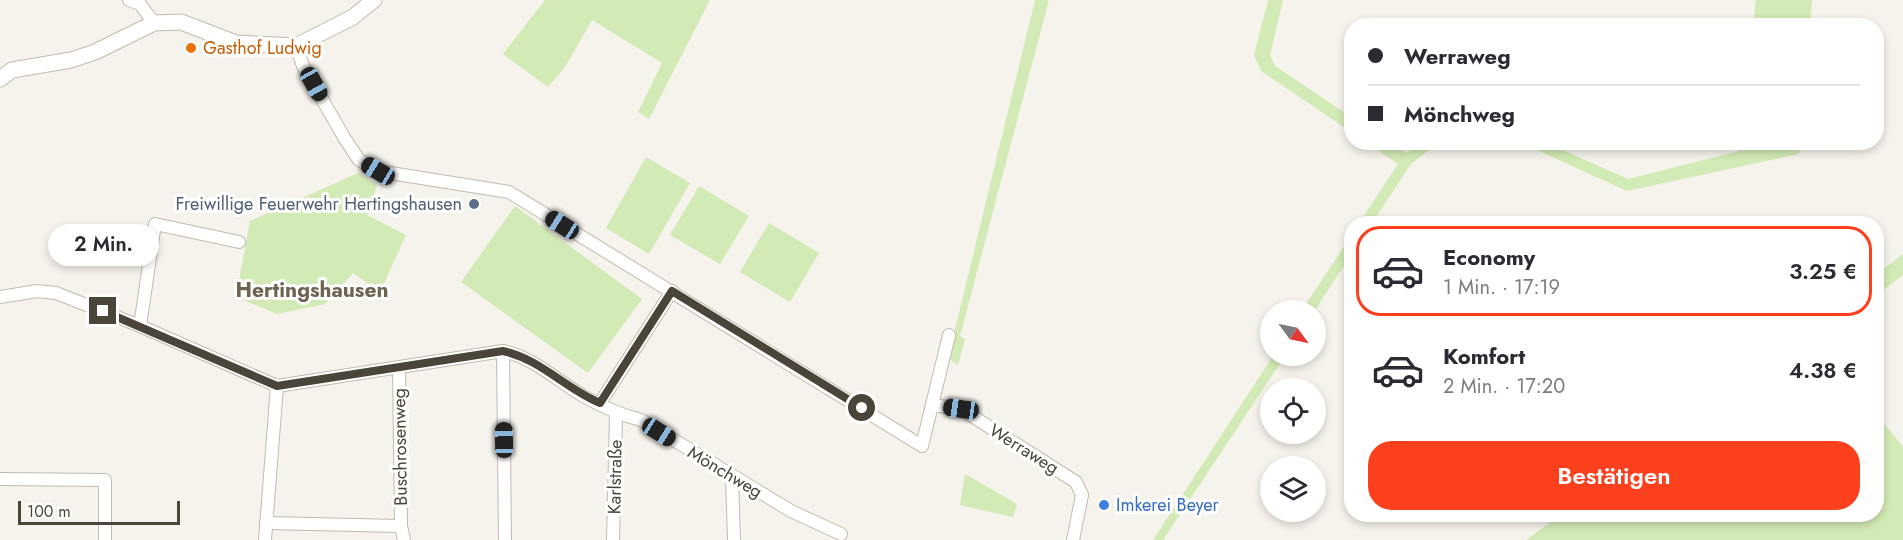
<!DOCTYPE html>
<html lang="de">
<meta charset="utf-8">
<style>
body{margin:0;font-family:Jost,sans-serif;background:#f2f2f3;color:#2b2b33;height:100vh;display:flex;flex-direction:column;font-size:22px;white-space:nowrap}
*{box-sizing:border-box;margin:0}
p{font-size:20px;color:#7c7c81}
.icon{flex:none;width:33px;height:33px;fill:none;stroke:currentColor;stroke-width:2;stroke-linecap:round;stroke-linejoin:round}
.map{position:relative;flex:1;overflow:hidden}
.side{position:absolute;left:1344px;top:216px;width:540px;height:306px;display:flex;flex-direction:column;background:#fff;border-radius:24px;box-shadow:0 3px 9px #0003}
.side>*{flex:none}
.banner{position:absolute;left:1344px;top:18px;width:540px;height:132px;border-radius:24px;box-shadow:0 3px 9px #0003;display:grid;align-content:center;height:132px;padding:0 24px;background:#fff}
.needle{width:39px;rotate:123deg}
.controls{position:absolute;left:1260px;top:300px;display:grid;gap:12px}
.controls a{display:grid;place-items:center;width:66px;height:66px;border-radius:50%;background:#fff;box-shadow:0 3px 9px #0003;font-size:30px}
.scale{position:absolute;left:18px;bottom:15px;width:162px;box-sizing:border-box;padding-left:6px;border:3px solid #4b4439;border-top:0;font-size:16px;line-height:21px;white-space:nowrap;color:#4b4439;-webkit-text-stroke:4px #fff;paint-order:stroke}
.end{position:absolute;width:27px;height:27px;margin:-14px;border:8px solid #4b4439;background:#fff;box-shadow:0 0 0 3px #fff}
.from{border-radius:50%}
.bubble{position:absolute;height:42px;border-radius:21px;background:#fff;box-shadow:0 3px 9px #0003;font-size:20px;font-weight:600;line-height:42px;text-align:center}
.car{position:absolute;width:18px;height:36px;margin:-18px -9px;border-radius:8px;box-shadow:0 0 4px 2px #0007;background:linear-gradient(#222 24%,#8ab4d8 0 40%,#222 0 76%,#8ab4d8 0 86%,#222 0)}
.banner b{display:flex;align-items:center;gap:21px;height:57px;font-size:22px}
.banner b+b{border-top:2px solid #e1e1e2}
.banner i{width:15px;height:15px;background:#2b2b33}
ul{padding:10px 0 0;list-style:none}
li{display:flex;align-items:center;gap:18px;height:90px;margin:0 12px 9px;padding:0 12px;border:3px solid transparent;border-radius:24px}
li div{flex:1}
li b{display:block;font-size:22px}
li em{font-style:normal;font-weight:600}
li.selected{border-color:#fc3f1d}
li>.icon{width:54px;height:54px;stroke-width:1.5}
.primary-button{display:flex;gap:12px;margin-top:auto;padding:12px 24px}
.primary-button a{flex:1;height:69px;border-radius:24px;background:#fc3f1d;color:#fff;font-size:24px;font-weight:600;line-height:69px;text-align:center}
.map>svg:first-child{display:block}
</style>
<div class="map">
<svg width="1903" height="540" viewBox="0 0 1903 540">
<rect width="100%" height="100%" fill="#f6f3ec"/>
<!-- green -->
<g fill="#d2eab5">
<path d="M545,0H710L649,119L638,112L662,63L592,20L565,67L548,87L503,54Z"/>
<path d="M1035,0H1049L960,336L965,339L958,365L948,358Z"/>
<path d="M1268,0H1283L1270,55L1275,66L1351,117V132L1261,71L1254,55Z"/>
<path d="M1756,0H1812L1810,25H1753Z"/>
<path d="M1367,143H1391L1407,153L1420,143H1438L1411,164L1372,223H1359L1398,164Z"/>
<path d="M1521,143H1547L1628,179L1739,151L1741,143H1800L1799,154L1627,191Z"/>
<path d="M646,157L690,183L649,254L606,228Z"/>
<path d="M358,173L377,185L367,215L406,235L380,292L353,273L325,304L277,314L236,297L250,221Z"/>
<path d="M699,186L749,216L720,264L670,235Z"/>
<path d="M515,206L642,299L588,373L461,282Z"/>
<path d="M769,223L819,253L790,302L740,272Z"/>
<path d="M1351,236V255L1315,310H1302Z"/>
<path d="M1903,254V275L1877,295V274Z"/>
<path d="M1273,356H1285L1163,540H1153Z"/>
<path d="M1877,415L1903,447V540H1526L1560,515L1876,514Z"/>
<path d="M965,474L1017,504L1013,517L960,505Z"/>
</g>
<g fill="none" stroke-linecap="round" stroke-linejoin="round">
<!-- minor casing -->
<g stroke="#c2bbae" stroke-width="14">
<g id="minor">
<path d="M129,0L140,4L154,23"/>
<path d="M296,46L303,66L345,139L359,160L378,171L509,192L922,446L949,335"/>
<path d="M0,297L37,291L56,293L140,326L277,386L503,351C535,358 557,381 585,397C603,407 621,415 641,420L791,511L841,534"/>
<path d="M140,326L155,224L239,242"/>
<path d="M503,351L505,540"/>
<path d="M399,367L401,526L404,540"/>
<path d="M600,403L672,291"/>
<path d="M932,405L961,409L1076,482L1082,495L1073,540"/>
<path d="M732,477L734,540"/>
<path d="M0,479L105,480V540"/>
<path d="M266,523L401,526"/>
<path d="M265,540L277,386"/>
<path d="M613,540L616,414"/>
</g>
</g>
<!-- tertiary casing -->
<g stroke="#c2bbae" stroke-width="17">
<path id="tertiary" d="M0,79L12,70L71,60L95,52L154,23L181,22L236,43L296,46L353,17L374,0"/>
</g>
<!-- minor -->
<use href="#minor" stroke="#fff" stroke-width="12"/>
<!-- tertiary -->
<use href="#tertiary" stroke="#fff" stroke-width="15"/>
</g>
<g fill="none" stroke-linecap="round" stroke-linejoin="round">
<!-- route -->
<path stroke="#4b4439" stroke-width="8" d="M103,311L277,386L503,351C540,359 566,389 600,403L672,291L862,408"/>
</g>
<!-- markers -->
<circle fill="#e8710a" stroke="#fff" stroke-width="2" cx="191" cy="48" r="6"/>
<circle fill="#5c6f8a" stroke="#fff" stroke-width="2" cx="474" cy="204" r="6"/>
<circle fill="#3f7fe0" stroke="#fff" stroke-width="2" cx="1104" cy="505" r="6"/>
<g text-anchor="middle" stroke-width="6" stroke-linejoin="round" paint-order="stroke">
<!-- food labels -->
<g font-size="18" fill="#c56008" stroke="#fff" text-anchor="start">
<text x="203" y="54">Gasthof Ludwig</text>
</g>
<!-- service labels -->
<g font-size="18" fill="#4e5e75" stroke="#fff" text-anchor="end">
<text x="462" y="210">Freiwillige Feuerwehr Hertingshausen</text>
</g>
<!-- street labels -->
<g font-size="18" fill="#4b4439" stroke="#fff">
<text transform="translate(400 447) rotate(-91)" y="6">Buschrosenweg</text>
<text transform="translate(1024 449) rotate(32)" y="6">Werraweg</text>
<text transform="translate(725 472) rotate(31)" y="6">Mönchweg</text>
<text transform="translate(615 477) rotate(-89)" y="6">Karlstraße</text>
</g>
<!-- shop labels -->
<g font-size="18" fill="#366cbe" stroke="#fff" text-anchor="start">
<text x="1116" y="511">Imkerei Beyer</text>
</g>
<!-- quarter labels -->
<g font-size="21" font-weight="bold" fill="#6e6250" stroke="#fff">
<text x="312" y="297">Hertingshausen</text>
</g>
</g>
</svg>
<div class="controls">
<a><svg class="needle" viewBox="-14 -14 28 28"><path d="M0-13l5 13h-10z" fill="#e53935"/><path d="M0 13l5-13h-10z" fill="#7c7c81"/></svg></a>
<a><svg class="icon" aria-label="locate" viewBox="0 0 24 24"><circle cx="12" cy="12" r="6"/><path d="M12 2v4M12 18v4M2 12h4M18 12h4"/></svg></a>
<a><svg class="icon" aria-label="layers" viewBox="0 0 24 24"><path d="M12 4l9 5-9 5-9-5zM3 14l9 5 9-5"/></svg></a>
</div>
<div class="scale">100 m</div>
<i class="end from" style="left:862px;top:408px"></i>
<i class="end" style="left:103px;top:311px"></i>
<div class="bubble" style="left:48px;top:224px;width:111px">2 Min.</div>
<i class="car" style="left:314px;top:84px;rotate:151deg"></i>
<i class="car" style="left:378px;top:171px;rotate:301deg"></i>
<i class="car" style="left:562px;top:225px;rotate:302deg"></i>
<i class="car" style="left:961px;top:409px;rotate:278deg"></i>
<i class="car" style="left:659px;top:432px;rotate:122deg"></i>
<i class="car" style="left:504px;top:440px;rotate:359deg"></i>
<div class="banner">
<b><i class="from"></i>Werraweg</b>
<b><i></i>Mönchweg</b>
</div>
<section class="side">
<ul>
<li class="selected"><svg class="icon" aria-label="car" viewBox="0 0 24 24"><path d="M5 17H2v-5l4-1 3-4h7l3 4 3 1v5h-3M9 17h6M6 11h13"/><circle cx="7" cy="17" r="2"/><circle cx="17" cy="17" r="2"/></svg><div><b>Economy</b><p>1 Min. · 17:19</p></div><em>3.25 €</em></li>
<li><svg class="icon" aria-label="car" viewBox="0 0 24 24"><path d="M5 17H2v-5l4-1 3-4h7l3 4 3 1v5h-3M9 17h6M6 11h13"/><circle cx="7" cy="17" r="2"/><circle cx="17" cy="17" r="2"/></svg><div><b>Komfort</b><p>2 Min. · 17:20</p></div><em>4.38 €</em></li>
</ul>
<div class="primary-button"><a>Bestätigen</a></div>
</section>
</div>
